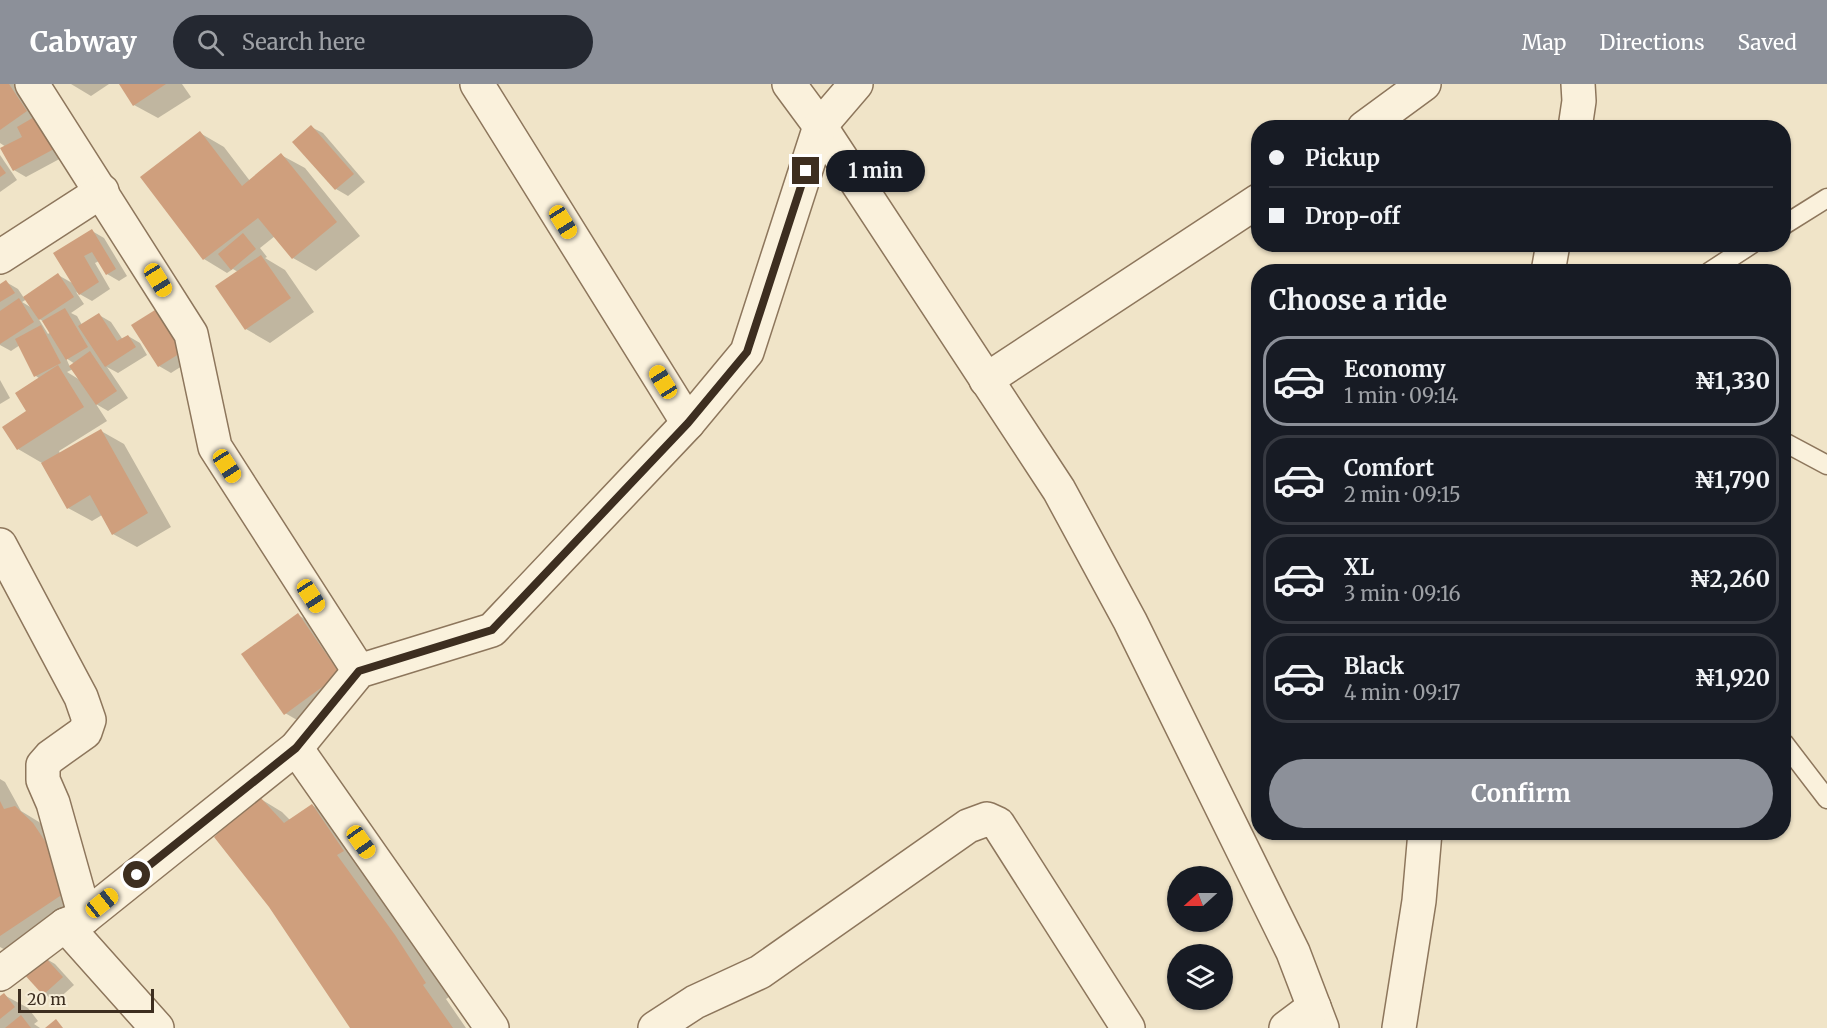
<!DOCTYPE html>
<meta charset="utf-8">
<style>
body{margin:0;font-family:Merriweather,serif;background:#242831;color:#f1f3f6;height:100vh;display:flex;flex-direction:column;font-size:22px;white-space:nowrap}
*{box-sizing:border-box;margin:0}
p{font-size:20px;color:#9ea1a6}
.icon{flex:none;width:33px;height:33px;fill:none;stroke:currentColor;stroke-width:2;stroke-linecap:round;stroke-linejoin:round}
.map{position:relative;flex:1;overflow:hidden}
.sheet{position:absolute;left:1251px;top:180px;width:540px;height:576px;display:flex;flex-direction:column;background:#171b24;border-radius:24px;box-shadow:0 2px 4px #0004}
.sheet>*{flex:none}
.hud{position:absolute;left:1251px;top:36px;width:540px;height:132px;border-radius:24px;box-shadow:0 2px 4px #0004;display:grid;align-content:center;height:132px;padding:0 18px;background:#171b24}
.needle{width:39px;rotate:249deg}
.controls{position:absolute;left:1167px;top:782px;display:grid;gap:12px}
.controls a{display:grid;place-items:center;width:66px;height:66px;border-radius:50%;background:#171b24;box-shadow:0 2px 4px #0004;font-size:30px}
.scale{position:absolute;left:18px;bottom:15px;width:136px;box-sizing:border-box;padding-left:6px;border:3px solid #3d2e20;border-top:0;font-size:16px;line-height:21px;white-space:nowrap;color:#3d2e20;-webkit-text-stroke:4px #f7eed8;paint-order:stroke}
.end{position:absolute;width:27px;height:27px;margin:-14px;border:8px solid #3d2e20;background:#fff;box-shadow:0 0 0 3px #fff}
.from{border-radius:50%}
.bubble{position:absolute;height:42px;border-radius:21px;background:#171b24;box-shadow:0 2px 4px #0004;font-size:20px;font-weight:700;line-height:42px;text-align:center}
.car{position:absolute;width:18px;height:36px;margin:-18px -9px;border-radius:8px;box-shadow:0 0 4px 2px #0007;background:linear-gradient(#f5c518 24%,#345 0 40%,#f5c518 0 76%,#345 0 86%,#f5c518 0)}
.hud b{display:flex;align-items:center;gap:21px;height:57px;font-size:22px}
.hud b+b{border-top:2px solid #363941}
.hud i{width:15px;height:15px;background:#f1f3f6}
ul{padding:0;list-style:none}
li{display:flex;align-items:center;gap:18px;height:90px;margin:0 12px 9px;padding:0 6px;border:3px solid #363941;border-radius:24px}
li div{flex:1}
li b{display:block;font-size:22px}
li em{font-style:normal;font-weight:700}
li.on{border-color:#8c9099}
li>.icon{width:54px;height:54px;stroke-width:1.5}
h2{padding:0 18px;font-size:27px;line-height:72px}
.button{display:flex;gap:12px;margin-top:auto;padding:12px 18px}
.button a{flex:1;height:69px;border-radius:36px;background:#8c9099;color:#fff;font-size:24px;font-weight:700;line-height:69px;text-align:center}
header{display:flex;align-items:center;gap:36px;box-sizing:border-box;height:84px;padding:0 30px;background:#8c9099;color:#fff}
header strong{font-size:28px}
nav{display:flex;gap:33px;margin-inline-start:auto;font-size:21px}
.search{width:420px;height:54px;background:#242831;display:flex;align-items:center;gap:15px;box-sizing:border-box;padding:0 21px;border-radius:33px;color:#9ea1a6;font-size:22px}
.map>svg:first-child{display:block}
</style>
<header>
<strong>Cabway</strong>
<div class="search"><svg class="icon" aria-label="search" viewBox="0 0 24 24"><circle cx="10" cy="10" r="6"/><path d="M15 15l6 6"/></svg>Search here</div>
<nav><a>Map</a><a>Directions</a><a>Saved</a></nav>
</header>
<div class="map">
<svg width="1827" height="944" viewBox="0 0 1827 944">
<rect width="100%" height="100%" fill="#f0e4c8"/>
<!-- shadow -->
<g fill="#0003" fill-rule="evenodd">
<path d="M0,0H22L65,72L26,93L14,86L6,63L0,59Z"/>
<path d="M71,0H109L91,12Z"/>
<path d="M120,0H182L191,13L158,34L134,21Z"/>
<path d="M311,43L323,49L365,98L348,112L336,105L294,58Z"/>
<path d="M200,49L224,63L250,97L281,71L305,84L360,152L316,187L293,174L275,152L260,164L267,173L265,174L285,186L314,228L270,259L246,245L217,202L238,188L233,185L227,189L204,175Z"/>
<path d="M0,71L17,96L0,108Z"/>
<path d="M92,147L104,154L127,192L119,197L107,190L99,177L95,179L110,205L92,217L76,208L84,220L71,229L77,232L82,241L99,231L111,238L123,256L128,252L140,259L147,271L118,289L107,283L128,314L108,327L96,320L107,337L59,367L60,370L101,347L124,360L171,443L137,463L113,450L102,431L92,437L68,424L42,379L18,365L40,295L36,292L20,261L11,267L0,261V202L6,198L18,205L24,214L58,191L74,200ZM27,215L32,224L22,218ZM38,234L44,238L51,248L48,250ZM66,274L75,280L70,283ZM73,285L80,296L67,288Z"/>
<path d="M155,227L167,234L193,275L171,289L159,282Z"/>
<path d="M0,296L10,314L0,320Z"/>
<path d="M298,531L322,545L363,604L309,643L285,629Z"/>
<path d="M0,695L5,698L21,727L39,738L57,754L66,760L107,822L24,876L0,863Z"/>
<path d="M259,714L282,728L291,737L312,721L335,735L367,781L360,785L449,913L446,915L466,944H351Z"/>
<path d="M43,873L55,880L74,901L56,917L44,910L26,890Z"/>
<path d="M4,911L28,924L38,937L34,940L40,944H0V914Z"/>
</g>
<!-- building -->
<g fill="#cf9f7d">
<path d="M0,0H9L27,27L0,46Z"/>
<path d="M119,0H166L133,22Z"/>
<path d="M36,32L54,65L13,87L0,64L22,53L17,43Z"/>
<path d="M311,41L354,90L335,106L292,58Z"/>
<path d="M200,47L242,102L281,69L337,138L292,175L258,134L203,176L140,93Z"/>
<path d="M0,81L6,89L0,93Z"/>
<path d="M92,145L116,185L106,191L92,168L84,172L99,198L79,211L53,169Z"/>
<path d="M243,149L256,165L231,186L218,170Z"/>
<path d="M261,171L291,214L245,246L215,202Z"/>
<path d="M58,189L74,213L39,236L23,213Z"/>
<path d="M6,196L15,209L0,218V200Z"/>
<path d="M19,214L34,238L0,260V227Z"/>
<path d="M65,224L88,263L66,276L42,237Z"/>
<path d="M155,226L182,268L158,283L131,241Z"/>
<path d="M99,229L117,257L128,251L136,263L105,283L78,242Z"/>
<path d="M41,241L61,279L34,293L15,255Z"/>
<path d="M90,267L117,307L96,321L69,282Z"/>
<path d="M58,281L84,323L17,366L2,343L26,327L15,309Z"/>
<path d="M101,345L148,429L112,451L90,411L67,425L41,379Z"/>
<path d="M298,529L340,590L284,631L241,570Z"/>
<path d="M259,712L284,739L312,720L344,767L337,771L395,851L426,899L423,901L453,944H350L269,823L214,753Z"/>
<path d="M0,717L4,725L15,722L33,739L75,802L0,852Z"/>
<path d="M43,871L63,893L43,911L23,889Z"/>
<path d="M4,909L15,923L0,935V912Z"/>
<path d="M21,931L31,944H5Z"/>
<path d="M56,935L63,944H45Z"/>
</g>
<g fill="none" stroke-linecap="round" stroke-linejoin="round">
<!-- service casing -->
<g stroke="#8d765c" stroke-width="21">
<g id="service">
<path d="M1784,141L1827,114"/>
<path d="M1709,188L1752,160"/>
<path d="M1784,358L1827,381"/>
<path d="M1784,659L1827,715"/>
</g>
</g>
<!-- minor casing -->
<g stroke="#8d765c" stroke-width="36">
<g id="minor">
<path d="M32,0L191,250L215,363L359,587"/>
<path d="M477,0L688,339"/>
<path d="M789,0L820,42L1059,406L1130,537L1293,868L1322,944"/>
<path d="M1364,44L1424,0"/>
<path d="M1575,44L1579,17L1578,0"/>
<path d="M0,173L102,107"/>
<path d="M1548,188L1553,160"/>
<path d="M986,296L1258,117"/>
<path d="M0,461L81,613L89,636L85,648L50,673L43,681V696L53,719L85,833"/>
<path d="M296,664L492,944"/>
<path d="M65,841L157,944"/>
<path d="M0,890L65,841L85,833L296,664L359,587L492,546L688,339L747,268L820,42L856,0"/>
<path d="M655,944L695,918L760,888L968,742L987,735L998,740L1128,944"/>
<path d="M1286,944L1314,923"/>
<path d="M1399,944L1419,817L1425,748"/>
</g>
</g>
<!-- service -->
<use href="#service" stroke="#faf1dc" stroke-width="18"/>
<!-- minor -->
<use href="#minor" stroke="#faf1dc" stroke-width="33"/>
</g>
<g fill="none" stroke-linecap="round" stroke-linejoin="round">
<!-- route -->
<path stroke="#3d2e20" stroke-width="8" d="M137,791L296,664L359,587L492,546L688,339L747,268L806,87"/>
</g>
</svg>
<div class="controls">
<a><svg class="needle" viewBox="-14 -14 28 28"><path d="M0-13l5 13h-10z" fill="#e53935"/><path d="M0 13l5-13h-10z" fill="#9ea1a6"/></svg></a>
<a><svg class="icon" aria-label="layers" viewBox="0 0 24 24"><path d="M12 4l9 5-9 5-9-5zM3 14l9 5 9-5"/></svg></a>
</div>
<div class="scale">20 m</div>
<i class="end from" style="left:137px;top:791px"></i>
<i class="end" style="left:806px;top:87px"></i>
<div class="bubble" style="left:826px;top:66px;width:99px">1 min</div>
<i class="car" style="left:563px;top:138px;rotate:148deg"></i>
<i class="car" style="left:158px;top:196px;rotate:148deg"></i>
<i class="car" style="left:663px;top:298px;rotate:328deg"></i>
<i class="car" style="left:227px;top:382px;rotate:147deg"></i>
<i class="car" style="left:311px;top:512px;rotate:147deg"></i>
<i class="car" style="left:361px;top:758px;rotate:145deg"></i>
<i class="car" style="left:102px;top:819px;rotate:51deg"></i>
<div class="hud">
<b><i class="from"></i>Pickup</b>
<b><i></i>Drop-off</b>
</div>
<section class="sheet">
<h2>Choose a ride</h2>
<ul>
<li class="on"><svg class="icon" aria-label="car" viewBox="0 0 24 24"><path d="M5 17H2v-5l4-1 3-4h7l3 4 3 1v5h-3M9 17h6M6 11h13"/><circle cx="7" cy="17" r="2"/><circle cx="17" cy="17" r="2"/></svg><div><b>Economy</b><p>1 min · 09:14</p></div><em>₦1,330</em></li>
<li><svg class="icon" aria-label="car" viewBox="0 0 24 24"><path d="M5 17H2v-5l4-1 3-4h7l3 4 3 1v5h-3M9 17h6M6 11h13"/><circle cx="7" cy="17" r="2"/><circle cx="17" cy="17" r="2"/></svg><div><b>Comfort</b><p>2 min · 09:15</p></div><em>₦1,790</em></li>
<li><svg class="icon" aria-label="car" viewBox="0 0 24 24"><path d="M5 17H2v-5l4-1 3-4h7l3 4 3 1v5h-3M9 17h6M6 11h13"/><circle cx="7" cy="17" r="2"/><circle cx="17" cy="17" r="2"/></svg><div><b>XL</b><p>3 min · 09:16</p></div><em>₦2,260</em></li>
<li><svg class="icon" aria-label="car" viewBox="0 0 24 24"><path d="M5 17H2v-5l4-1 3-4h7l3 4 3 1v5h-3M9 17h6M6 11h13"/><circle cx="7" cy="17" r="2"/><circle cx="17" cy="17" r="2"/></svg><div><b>Black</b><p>4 min · 09:17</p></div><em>₦1,920</em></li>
</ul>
<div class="button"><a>Confirm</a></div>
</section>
</div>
